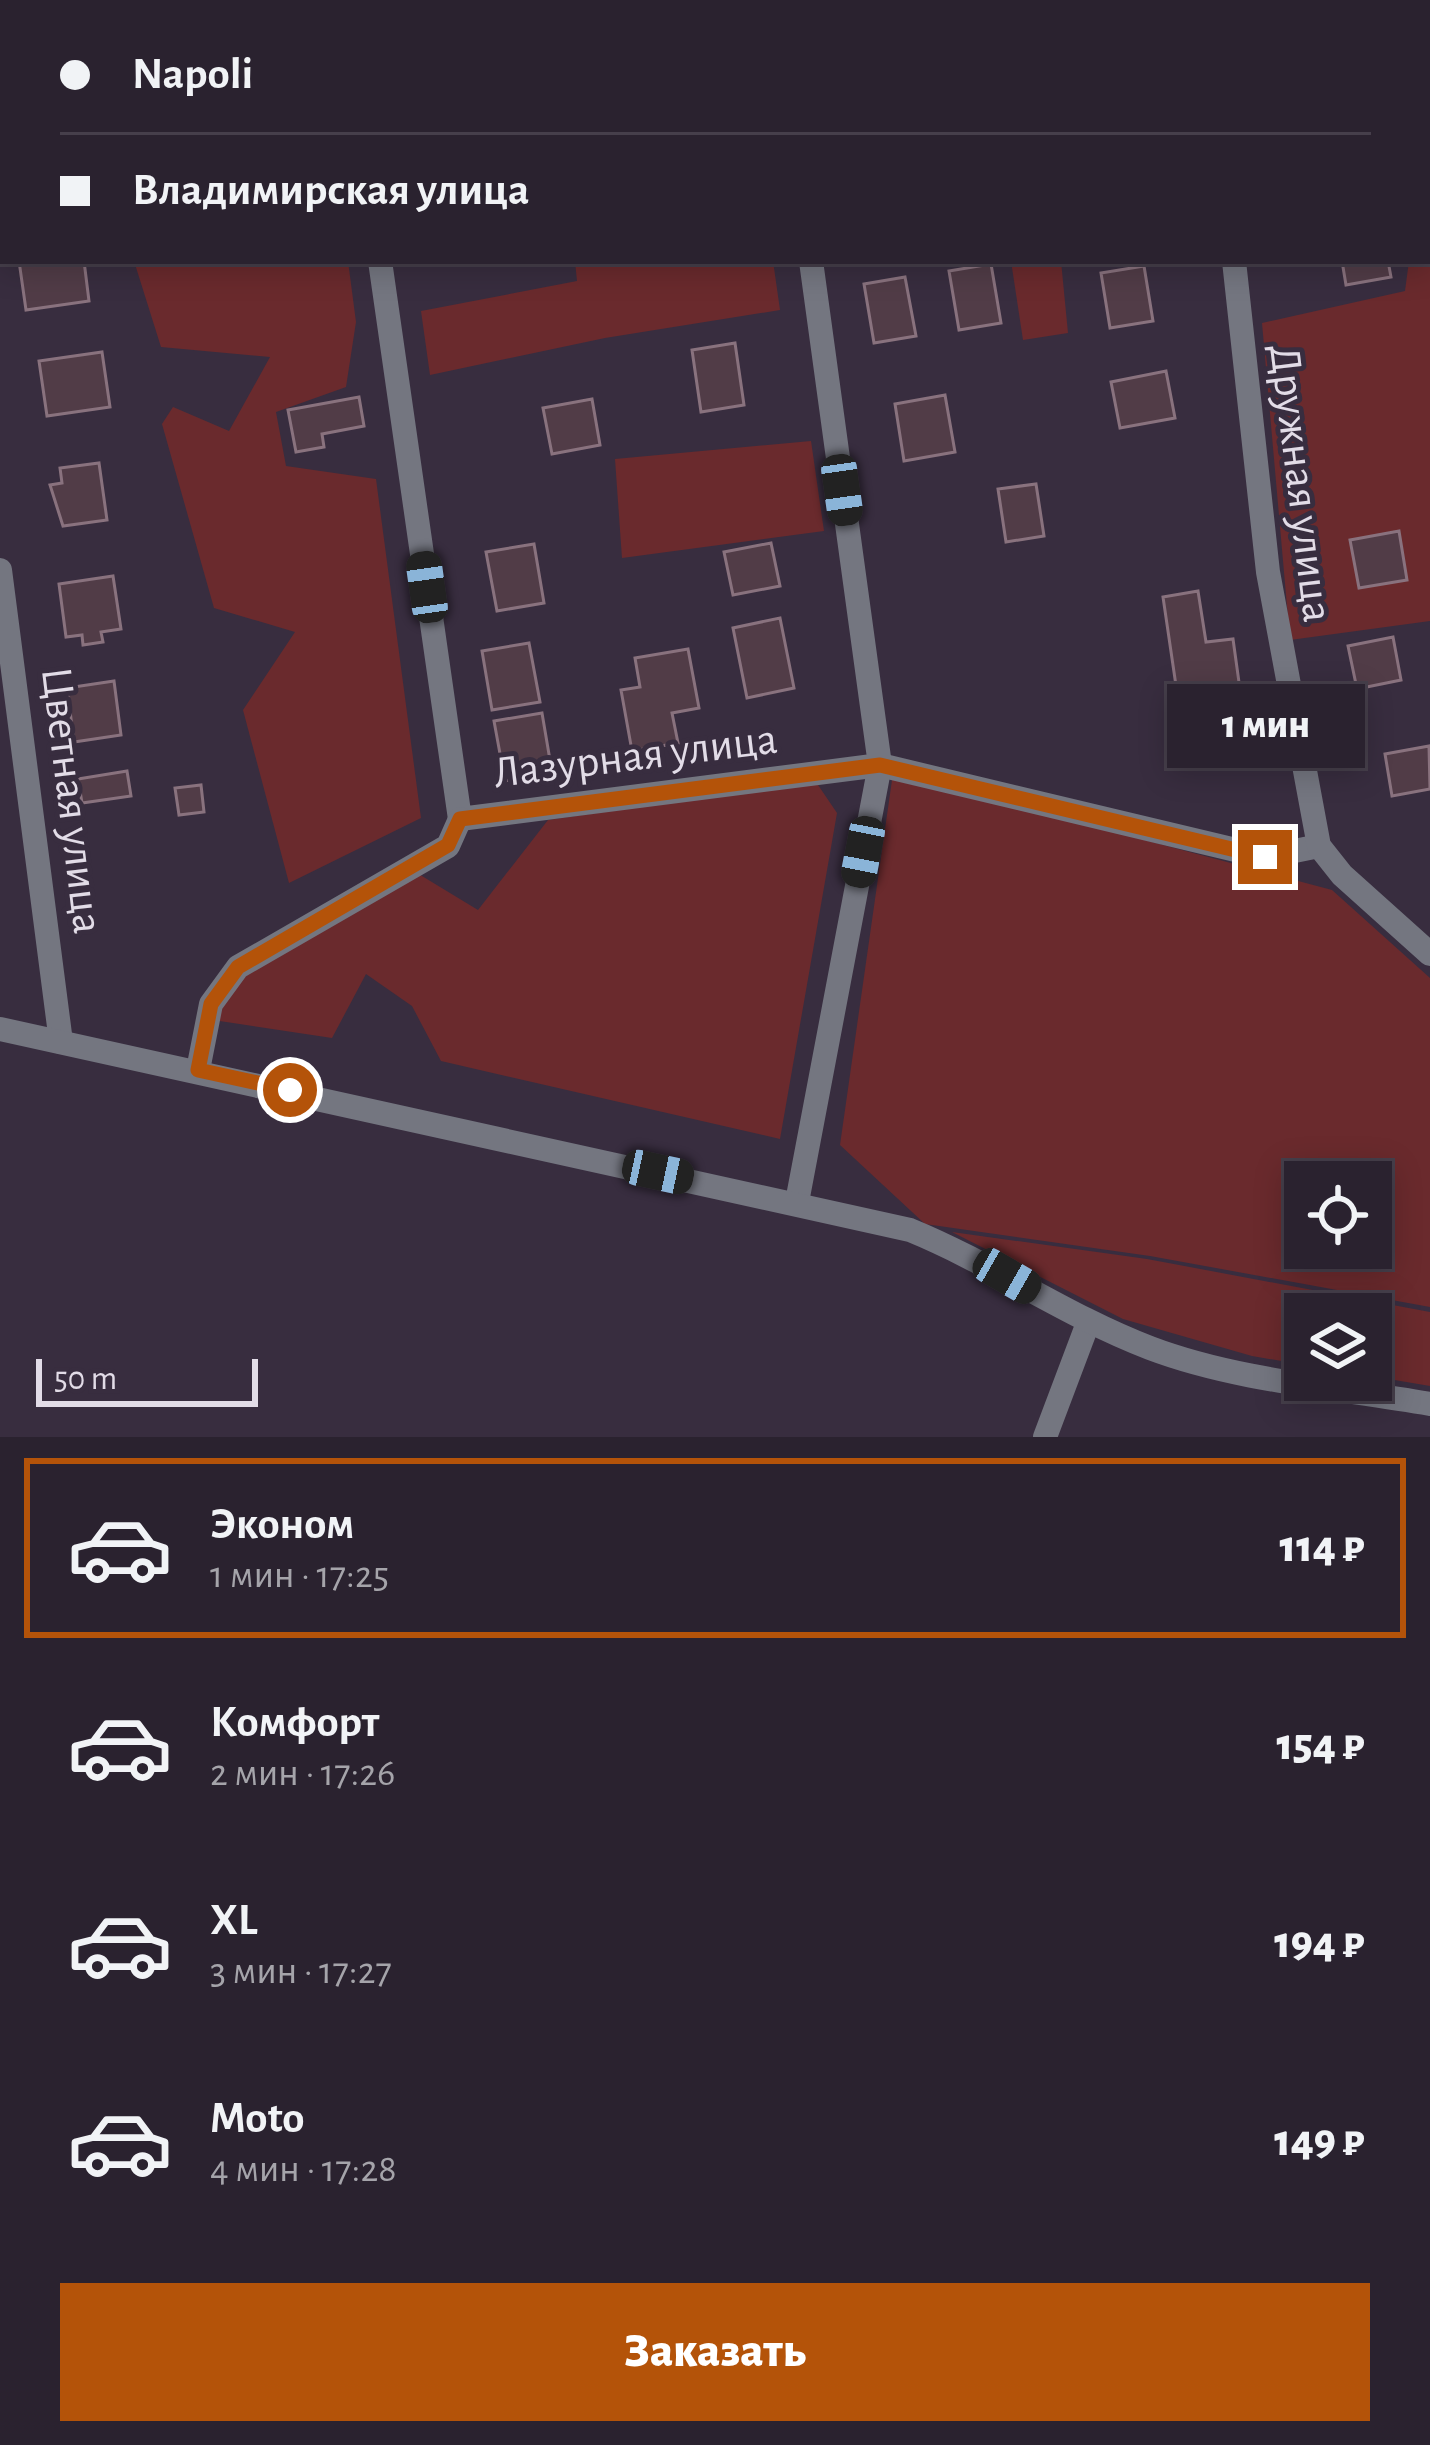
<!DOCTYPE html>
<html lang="ru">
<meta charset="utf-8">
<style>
body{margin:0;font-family:"Alegreya Sans",sans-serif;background:#322a37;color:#f1f3f6;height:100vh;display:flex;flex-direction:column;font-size:45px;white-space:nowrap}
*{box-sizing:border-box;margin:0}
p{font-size:39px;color:#a5a4aa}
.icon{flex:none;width:66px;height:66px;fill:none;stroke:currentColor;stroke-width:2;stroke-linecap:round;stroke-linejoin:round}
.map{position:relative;height:1437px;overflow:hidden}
.panel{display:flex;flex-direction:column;background:#2a222f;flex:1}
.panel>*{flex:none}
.hud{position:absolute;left:0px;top:0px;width:1431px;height:264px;box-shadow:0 6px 30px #0003,0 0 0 3px #463f4b;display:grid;align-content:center;height:264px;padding:0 60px;background:#2a222f}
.tools{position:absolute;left:1284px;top:1161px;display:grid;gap:24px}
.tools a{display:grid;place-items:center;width:108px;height:108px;border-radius:0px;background:#2a222f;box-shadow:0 6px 30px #0003,0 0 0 3px #463f4b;font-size:60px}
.scale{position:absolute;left:36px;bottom:30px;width:222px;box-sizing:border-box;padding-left:12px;border:6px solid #e2dce7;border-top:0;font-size:33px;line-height:42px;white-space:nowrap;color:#e2dce7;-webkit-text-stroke:9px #382d3f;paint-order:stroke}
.end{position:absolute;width:54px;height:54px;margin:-27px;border:15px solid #b45309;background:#fff;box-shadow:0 0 0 6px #fff}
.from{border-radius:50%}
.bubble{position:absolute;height:84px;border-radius:0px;background:#2a222f;box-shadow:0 6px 30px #0003,0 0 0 3px #463f4b;font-size:39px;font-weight:800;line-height:84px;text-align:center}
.car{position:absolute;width:36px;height:72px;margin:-36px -18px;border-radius:15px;box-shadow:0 0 9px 3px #0007;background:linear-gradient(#222 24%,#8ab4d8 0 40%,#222 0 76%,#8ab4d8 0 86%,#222 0)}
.hud b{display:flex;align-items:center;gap:42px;height:114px;font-size:45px}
.hud b+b{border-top:3px solid #463f4b}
.hud i{width:30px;height:30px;background:#f1f3f6}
ul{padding:21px 0 0;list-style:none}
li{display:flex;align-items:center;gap:36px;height:180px;margin:0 24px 18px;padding:0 36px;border:6px solid transparent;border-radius:0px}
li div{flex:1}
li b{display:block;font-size:45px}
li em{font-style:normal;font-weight:800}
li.selected{border-color:#b45309}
li>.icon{width:108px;height:108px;stroke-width:1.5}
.cta{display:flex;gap:24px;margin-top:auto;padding:24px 60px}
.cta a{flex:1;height:138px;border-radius:0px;background:#b45309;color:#fff;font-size:48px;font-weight:800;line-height:138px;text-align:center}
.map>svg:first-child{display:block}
</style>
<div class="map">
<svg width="1430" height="1437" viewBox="0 0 1430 1437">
<rect width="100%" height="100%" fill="#382d3f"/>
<!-- green -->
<g fill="#6a2a2d" fill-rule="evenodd">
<path d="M1430,175V621L1290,640L1262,323L1405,291L1409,261H1428Z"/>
<path d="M134,261H348L356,322L346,387L276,412L286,466L376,479L421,818L289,883L243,710L295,632L214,608L162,424L173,407L229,431L270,357L161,347Z"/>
<path d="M575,261H773L780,310L605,338L430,375L421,311L577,281Z"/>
<path d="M1011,261H1061L1068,333L1023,340Z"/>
<path d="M811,441L824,531L622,558L615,459Z"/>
<path d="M893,773L1332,890L1430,978V1307L1150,1256L925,1224L840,1145ZM1305,1182H1371V1248H1305Z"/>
<path d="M816,782L837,813L780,1139L441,1061L412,1006L366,974L332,1038L213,1020L244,965L417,873L478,910L548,820Z"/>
<path d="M952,1232L1147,1259L1430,1312V1386L1371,1376V1314H1305V1365L1252,1356L1123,1319Z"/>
</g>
<!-- building -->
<g fill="#513c47" stroke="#89727e" stroke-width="3">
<path d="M19,261H84L89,301L26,310Z"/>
<path d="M1342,261H1388L1391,277L1346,285Z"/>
<path d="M991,264L1001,323L959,330L949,271Z"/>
<path d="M1144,266L1153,321L1110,328L1101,273Z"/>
<path d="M905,277L916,336L874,343L864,284Z"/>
<path d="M735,343L744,405L701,412L692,350Z"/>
<path d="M102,352L110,407L47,416L39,361Z"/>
<path d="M1166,371L1175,418L1120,428L1111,382Z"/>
<path d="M945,395L955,452L904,461L895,404Z"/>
<path d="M359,397L364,426L322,434L324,447L296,452L288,410Z"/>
<path d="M592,399L600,445L552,454L543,408Z"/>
<path d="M99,463L107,520L63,526L50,485L62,483L60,468Z"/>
<path d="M1036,484L1044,536L1006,542L998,489Z"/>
<path d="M1399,531L1407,580L1359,588L1350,540Z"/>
<path d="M771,543L780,586L733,595L724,552Z"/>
<path d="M534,544L544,603L497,611L486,552Z"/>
<path d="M113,576L121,629L101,632L103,642L83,645L82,635L66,637L59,584Z"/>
<path d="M1198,591L1206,642L1233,639L1242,704L1180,713L1163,597Z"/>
<path d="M780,618L794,688L747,698L733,628Z"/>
<path d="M1393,637L1401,680L1357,689L1348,646Z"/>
<path d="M529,643L540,702L492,710L482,651Z"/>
<path d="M688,649L699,708L672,713L678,743L632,751L621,690L640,687L635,658Z"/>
<path d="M114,681L121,735L74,742L67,688Z"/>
<path d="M542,713L552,772L505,781L494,721Z"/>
<path d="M1429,746L1430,789L1392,796L1385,754Z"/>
<path d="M127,771L131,796L82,803L78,779Z"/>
<path d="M201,785L204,812L179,815L175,788Z"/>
</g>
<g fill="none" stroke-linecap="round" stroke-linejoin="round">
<!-- minor -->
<g stroke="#747680" stroke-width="24">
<path d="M343,0V3"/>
<path d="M771,0L772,3"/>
<path d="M1195,0L1196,3"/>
<path d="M273,3L280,0"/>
<path d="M0,111L3,110"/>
<path d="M1428,147H1430"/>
<path d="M380,261L460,819L880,765L1265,857L1319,846"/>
<path d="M1234,261L1268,572L1319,846L1342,875L1430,954"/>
<path d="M0,570L61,1042"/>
<path d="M198,1070L211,1004L238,967L448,846L460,819"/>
<path d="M797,1202L880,765L811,261"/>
<path d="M1045,1437L1088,1323"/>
</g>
<!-- tertiary -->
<path stroke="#747680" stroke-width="24" d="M0,1029L910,1230C993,1264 1066,1316 1150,1348C1237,1381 1339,1388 1430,1404"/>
</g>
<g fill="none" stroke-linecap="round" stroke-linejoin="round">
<!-- route -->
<path stroke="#b45309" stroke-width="15" d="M290,1090L198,1070L211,1004L238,967L448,845L460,819L880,765L1265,857"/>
</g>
<g text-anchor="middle" stroke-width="10" stroke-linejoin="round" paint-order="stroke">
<!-- street labels -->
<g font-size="45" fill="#e2dce7" stroke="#382d3f">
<text transform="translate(1303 483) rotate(83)" y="16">Дружная улица</text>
<text transform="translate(635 754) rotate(-7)" y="16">Лазурная улица</text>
<text transform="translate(74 800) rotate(83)" y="16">Цветная улица</text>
</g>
</g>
</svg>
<div class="tools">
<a><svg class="icon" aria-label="locate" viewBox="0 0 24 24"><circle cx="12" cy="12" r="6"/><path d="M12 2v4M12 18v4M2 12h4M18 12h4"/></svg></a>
<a><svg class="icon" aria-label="layers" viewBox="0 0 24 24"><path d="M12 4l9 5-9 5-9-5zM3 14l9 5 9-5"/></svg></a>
</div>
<div class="scale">50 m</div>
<i class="end from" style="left:290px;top:1090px"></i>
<i class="end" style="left:1265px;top:857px"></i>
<div class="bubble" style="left:1167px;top:684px;width:198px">1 мин</div>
<i class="car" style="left:842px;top:490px;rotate:172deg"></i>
<i class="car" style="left:427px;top:587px;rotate:352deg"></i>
<i class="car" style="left:863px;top:852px;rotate:191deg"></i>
<i class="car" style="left:658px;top:1172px;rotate:102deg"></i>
<i class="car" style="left:1007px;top:1276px;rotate:120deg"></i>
<div class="hud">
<b><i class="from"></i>Napoli</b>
<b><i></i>Владимирская улица</b>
</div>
</div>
<section class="panel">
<ul>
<li class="selected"><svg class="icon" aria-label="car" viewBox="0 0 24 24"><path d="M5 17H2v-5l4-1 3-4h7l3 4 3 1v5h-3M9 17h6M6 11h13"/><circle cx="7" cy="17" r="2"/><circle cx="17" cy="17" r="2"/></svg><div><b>Эконом</b><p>1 мин · 17:25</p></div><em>114 ₽</em></li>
<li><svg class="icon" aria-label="car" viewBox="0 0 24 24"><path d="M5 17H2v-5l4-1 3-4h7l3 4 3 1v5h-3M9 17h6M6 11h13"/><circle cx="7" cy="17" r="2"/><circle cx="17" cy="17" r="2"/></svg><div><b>Комфорт</b><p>2 мин · 17:26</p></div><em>154 ₽</em></li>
<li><svg class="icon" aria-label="car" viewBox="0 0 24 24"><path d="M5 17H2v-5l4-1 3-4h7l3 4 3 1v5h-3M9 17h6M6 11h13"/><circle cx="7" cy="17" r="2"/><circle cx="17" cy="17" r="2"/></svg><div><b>XL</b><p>3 мин · 17:27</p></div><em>194 ₽</em></li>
<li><svg class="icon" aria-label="car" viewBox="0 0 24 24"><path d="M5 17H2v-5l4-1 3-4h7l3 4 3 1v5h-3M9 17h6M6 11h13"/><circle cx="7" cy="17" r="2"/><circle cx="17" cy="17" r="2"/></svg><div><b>Moto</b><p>4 мин · 17:28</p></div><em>149 ₽</em></li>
</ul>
<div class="cta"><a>Заказать</a></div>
</section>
